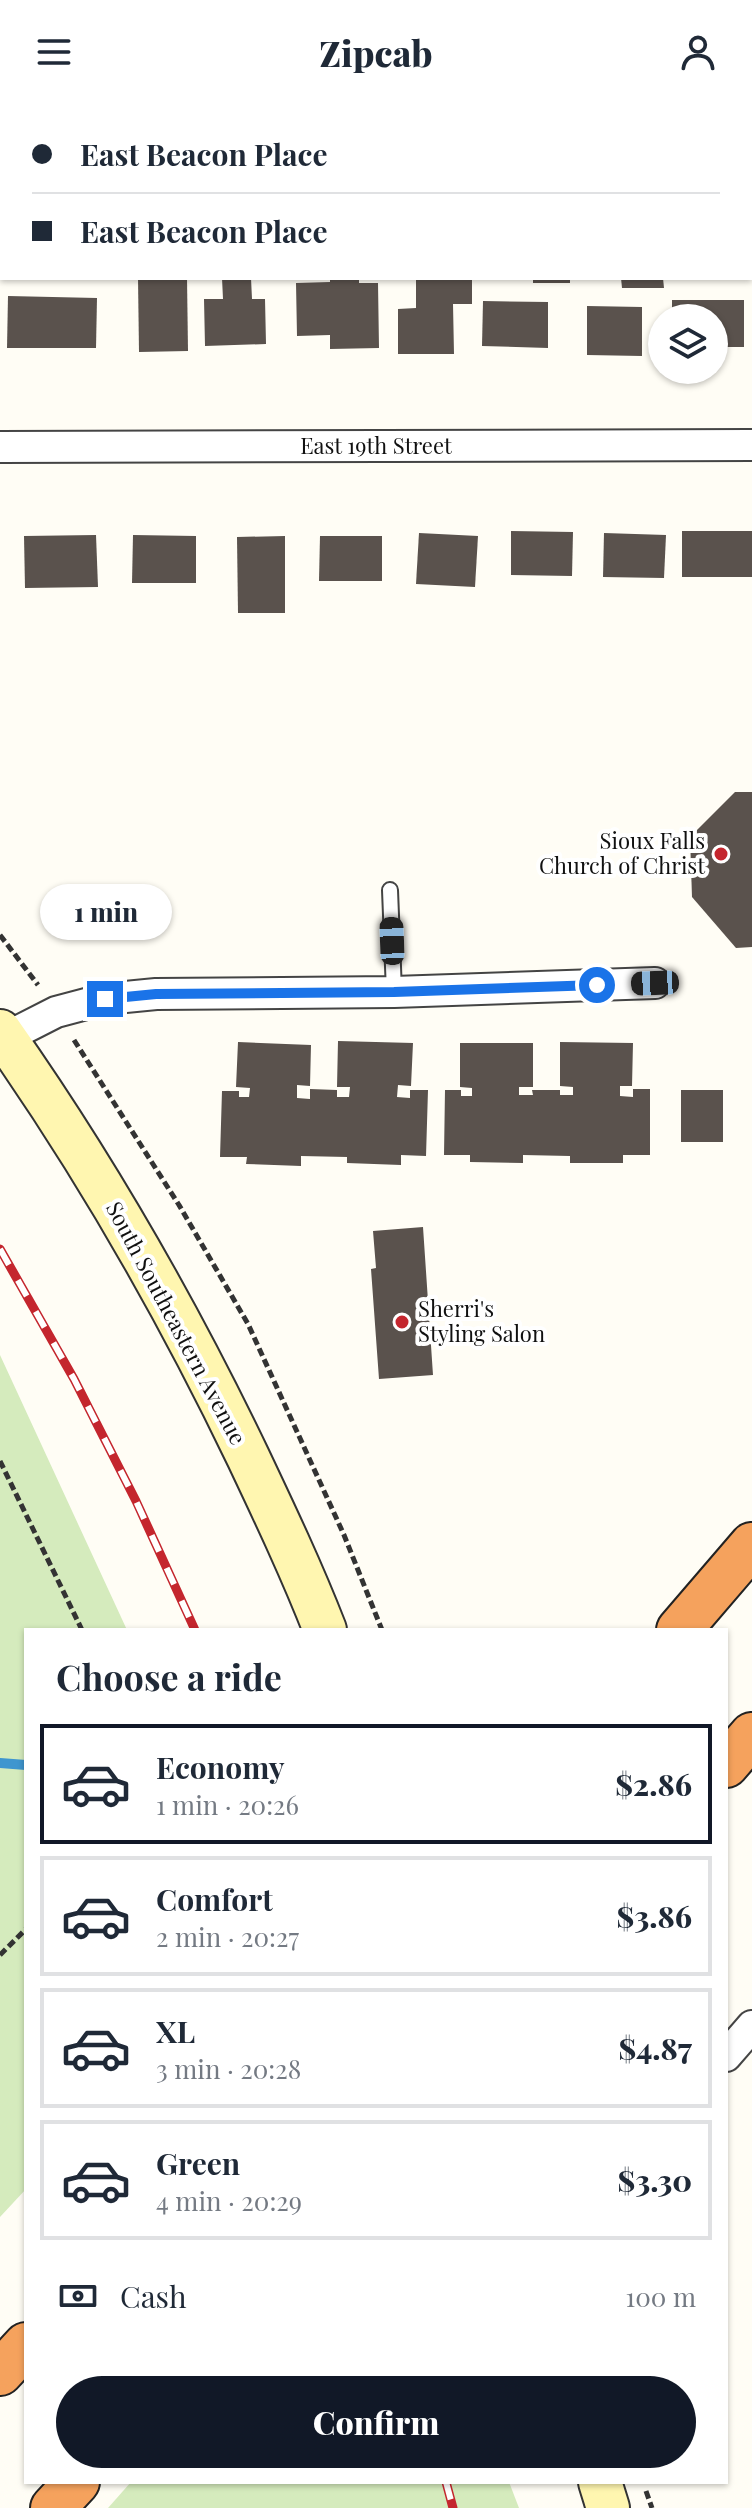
<!DOCTYPE html>
<meta charset="utf-8">
<style>
body{margin:0;font-family:"Playfair Display",serif;background:#f2f2f3;color:#1f2937;height:100vh;display:flex;flex-direction:column;font-size:30px;white-space:nowrap}
*{box-sizing:border-box;margin:0}
p{font-size:26px;color:#747a83}
.icon{flex:none;width:44px;height:44px;fill:none;stroke:currentColor;stroke-width:2;stroke-linecap:round;stroke-linejoin:round}
.map{position:relative;flex:1;overflow:hidden}
.details{position:absolute;left:24px;top:1524px;width:704px;height:856px;display:flex;flex-direction:column;background:#fff;border-radius:0px;box-shadow:0 2px 6px #0004}
.details>*{flex:none}
.top-card{position:absolute;left:0px;top:0px;width:752px;height:176px;box-shadow:0 2px 6px #0004;display:grid;align-content:center;height:176px;padding:0 32px;background:#fff}
.fabs{position:absolute;left:648px;top:200px;display:grid;gap:16px}
.fabs a{display:grid;place-items:center;width:80px;height:80px;border-radius:50%;background:#fff;box-shadow:0 2px 6px #0004;font-size:40px}
.end{position:absolute;width:36px;height:36px;margin:-18px;border:10px solid #1a73e8;background:#fff;box-shadow:0 0 0 4px #fff}
.from{border-radius:50%}
.bubble{position:absolute;height:56px;border-radius:28px;background:#fff;box-shadow:0 2px 6px #0004;font-size:26px;font-weight:800;line-height:56px;text-align:center}
.car{position:absolute;width:24px;height:48px;margin:-24px -12px;border-radius:10px;box-shadow:0 0 6px 2px #0007;background:linear-gradient(#222 24%,#8ab4d8 0 40%,#222 0 76%,#8ab4d8 0 86%,#222 0)}
.top-card b{display:flex;align-items:center;gap:28px;height:76px;font-size:30px}
.top-card b+b{border-top:2px solid #e0e1e3}
.top-card i{width:20px;height:20px;background:#1f2937}
ul{padding:0;list-style:none}
li{display:flex;align-items:center;gap:24px;height:120px;margin:0 16px 12px;padding:0 16px;border:4px solid #e0e1e3;border-radius:0px}
li div{flex:1}
li b{display:block;font-size:30px}
li em{font-style:normal;font-weight:800}
li.on{border-color:#111827}
li>.icon{width:72px;height:72px;stroke-width:1.5}
h2{padding:0 32px;font-size:36px;line-height:96px}
.pay{display:flex;align-items:center;gap:20px;height:88px;padding:0 32px;font-size:30px}
.pay p{margin-inline-start:auto}
.primary-button{display:flex;gap:16px;margin-top:auto;padding:16px 32px}
.primary-button a{flex:1;height:92px;border-radius:48px;background:#111827;color:#fff;font-size:32px;font-weight:800;line-height:92px;text-align:center}
header{display:flex;justify-content:space-between;align-items:center;height:104px;padding:0 32px;background:#fff;font-size:36px;font-weight:800}
.map>svg:first-child{display:block}
</style>
<header><svg class="icon" aria-label="menu" viewBox="0 0 24 24"><path d="M4 6h16M4 12h16M4 18h16"/></svg>Zipcab<svg class="icon" aria-label="person" viewBox="0 0 24 24"><circle cx="12" cy="8" r="4"/><path d="M4 21q1-7 8-7t8 7"/></svg></header>
<div class="map">
<svg width="752" height="2404" viewBox="0 0 752 2404">
<rect width="100%" height="100%" fill="#fffdf5"/>
<!-- green -->
<g fill="#d5ebbd">
<path d="M0,1251L127,1526H26V2085L0,2113Z"/>
<path d="M131,2378H509L519,2404H108Z"/>
</g>
<g fill="none" stroke-linecap="round" stroke-linejoin="round">
<!-- stream -->
<path stroke="#3f96cf" stroke-width="10" d="M0,1659L26,1661"/>
</g>
<!-- building -->
<g fill="#5a524d">
<path d="M138,174H187L188,247L139,248Z"/>
<path d="M222,174H251L252,195H265L266,240L205,242L204,195H223Z"/>
<path d="M330,174H359V179H378L379,244L330,245V231L297,232L296,179L330,178Z"/>
<path d="M416,174H472V200H453L454,250H398V205L416,204Z"/>
<rect x="533" y="174" width="37" height="5"/>
<path d="M621,174H663L664,184H622Z"/>
<path d="M8,192L97,194L96,244H7Z"/>
<path d="M672,196H744V243H714V214H672Z"/>
<path d="M483,197L548,198V244L482,242Z"/>
<path d="M587,202L642,203V252L587,251Z"/>
<path d="M511,427L573,428L572,472L511,471Z"/>
<rect x="682" y="427" width="70" height="46"/>
<path d="M419,429L478,432L475,483L416,480Z"/>
<path d="M604,429L666,431L664,474L603,473Z"/>
<path d="M96,431L98,483L25,484L24,432Z"/>
<path d="M133,431L196,432V479H132Z"/>
<path d="M285,432V509H238L237,433Z"/>
<path d="M320,432H382V477H319Z"/>
<path d="M735,688H752V843L736,844L692,793L690,733Z"/>
<path d="M338,937L413,939L411,982L398,981L397,993L410,994V986H428L426,1052L401,1051V1061L347,1059V1053L301,1052V1062L246,1060L247,1053H220L222,987H239V993H249L250,984L236,983L238,938L311,941L310,982L297,981V994L310,995V985L337,986V993H349L350,983H337Z"/>
<path d="M560,938L633,939L632,982H620V992L633,993V985H650V1051H623V1059H570V1052L523,1051V1059L470,1058V1051H444L445,986H461V992H472V984L460,983V939H533V983H519V991H533L532,986H560V991H573V983L560,982Z"/>
<rect x="681" y="986" width="42" height="52"/>
<path d="M423,1123L433,1271L379,1275L371,1165L376,1164L373,1127Z"/>
</g>
<g fill="none" stroke-linecap="round" stroke-linejoin="round">
<!-- service casing -->
<g stroke="#444" stroke-width="18">
<path id="service" d="M390,786L394,888"/>
</g>
<!-- minor casing -->
<g stroke="#444" stroke-width="34">
<g id="minor">
<path d="M0,343L752,341"/>
<path d="M5,934L56,908L105,895L156,890L394,888L655,879"/>
<path d="M726,1952L752,1922"/>
</g>
</g>
<!-- secondary casing -->
<g stroke="#333" stroke-width="46">
<g id="secondary">
<path d="M0,927C95,1062 177,1205 248,1353C275,1410 302,1467 325,1526"/>
<path d="M600,2378L608,2404"/>
</g>
</g>
<!-- motorway casing -->
<g stroke="#222" stroke-width="48">
<g id="motorway">
<path d="M679,1526L752,1441"/>
<path d="M726,1661L752,1631"/>
<path d="M0,2269L26,2241"/>
<path d="M53,2404L77,2378"/>
</g>
</g>
<!-- path -->
<g stroke="#333" stroke-width="5" stroke-dasharray="8 4" stroke-linecap="butt">
<path d="M0,831L38,881"/>
<path d="M74,936L179,1101L248,1220L344,1431L382,1526"/>
<path d="M0,1357L82,1526"/>
<path d="M0,1851L26,1825"/>
<path d="M646,2387L652,2404"/>
</g>
<!-- service -->
<use href="#service" stroke="#fff" stroke-width="14"/>
<!-- minor -->
<use href="#minor" stroke="#fff" stroke-width="30"/>
<!-- secondary -->
<use href="#secondary" stroke="#fff6b0" stroke-width="42"/>
<!-- motorway -->
<use href="#motorway" stroke="#f5a25d" stroke-width="44"/>
<!-- rail casing -->
<g stroke="#c4262e" stroke-width="9">
<g id="rail">
<path d="M0,1145L74,1275L136,1397L195,1526"/>
<path d="M446,2378L453,2404"/>
</g>
</g>
<!-- rail -->
<use href="#rail" stroke="#fff" stroke-width="6" stroke-dasharray="18" stroke-linecap="butt"/>
</g>
<g fill="none" stroke-linecap="round" stroke-linejoin="round">
<!-- route -->
<path stroke="#1a73e8" stroke-width="10" d="M105,895L156,890L394,888L597,881"/>
</g>
<!-- markers -->
<g fill="#c4262e" stroke="#fff" stroke-width="3">
<circle cx="721" cy="750" r="8"/>
<circle cx="402" cy="1218" r="8"/>
</g>
<g text-anchor="middle" stroke-width="8" stroke-linejoin="round" paint-order="stroke">
<!-- street labels -->
<g font-size="22" fill="#111" stroke="#fff">
<text x="376" y="350">East 19th Street</text>
<text transform="translate(176 1219) rotate(62)" y="8">South Southeastern Avenue</text>
</g>
<!-- poi labels -->
<g font-size="22" fill="#111" stroke="#fff" text-anchor="end">
<text x="705" y="745">Sioux Falls<tspan x="705" dy="25">Church of Christ</tspan></text>
<text x="418" y="1213" text-anchor="start">Sherri's<tspan x="418" dy="25">Styling Salon</tspan></text>
</g>
</g>
</svg>
<div class="fabs">
<a><svg class="icon" aria-label="layers" viewBox="0 0 24 24"><path d="M12 4l9 5-9 5-9-5zM3 14l9 5 9-5"/></svg></a>
</div>
<i class="end from" style="left:597px;top:881px"></i>
<i class="end" style="left:105px;top:895px"></i>
<div class="bubble" style="left:40px;top:780px;width:132px">1 min</div>
<i class="car" style="left:392px;top:837px;rotate:358deg"></i>
<i class="car" style="left:655px;top:879px;rotate:268deg"></i>
<div class="top-card">
<b><i class="from"></i>East Beacon Place</b>
<b><i></i>East Beacon Place</b>
</div>
<section class="details">
<h2>Choose a ride</h2>
<ul>
<li class="on"><svg class="icon" aria-label="car" viewBox="0 0 24 24"><path d="M5 17H2v-5l4-1 3-4h7l3 4 3 1v5h-3M9 17h6M6 11h13"/><circle cx="7" cy="17" r="2"/><circle cx="17" cy="17" r="2"/></svg><div><b>Economy</b><p>1 min · 20:26</p></div><em>$2.86</em></li>
<li><svg class="icon" aria-label="car" viewBox="0 0 24 24"><path d="M5 17H2v-5l4-1 3-4h7l3 4 3 1v5h-3M9 17h6M6 11h13"/><circle cx="7" cy="17" r="2"/><circle cx="17" cy="17" r="2"/></svg><div><b>Comfort</b><p>2 min · 20:27</p></div><em>$3.86</em></li>
<li><svg class="icon" aria-label="car" viewBox="0 0 24 24"><path d="M5 17H2v-5l4-1 3-4h7l3 4 3 1v5h-3M9 17h6M6 11h13"/><circle cx="7" cy="17" r="2"/><circle cx="17" cy="17" r="2"/></svg><div><b>XL</b><p>3 min · 20:28</p></div><em>$4.87</em></li>
<li><svg class="icon" aria-label="car" viewBox="0 0 24 24"><path d="M5 17H2v-5l4-1 3-4h7l3 4 3 1v5h-3M9 17h6M6 11h13"/><circle cx="7" cy="17" r="2"/><circle cx="17" cy="17" r="2"/></svg><div><b>Green</b><p>4 min · 20:29</p></div><em>$3.30</em></li>
</ul>
<div class="pay"><svg class="icon" aria-label="cash" viewBox="0 0 24 24"><path d="M3 7h18v10H3z"/><circle cx="12" cy="12" r="2"/></svg>Cash<p>100 m</p></div>
<div class="primary-button"><a>Confirm</a></div>
</section>
</div>
